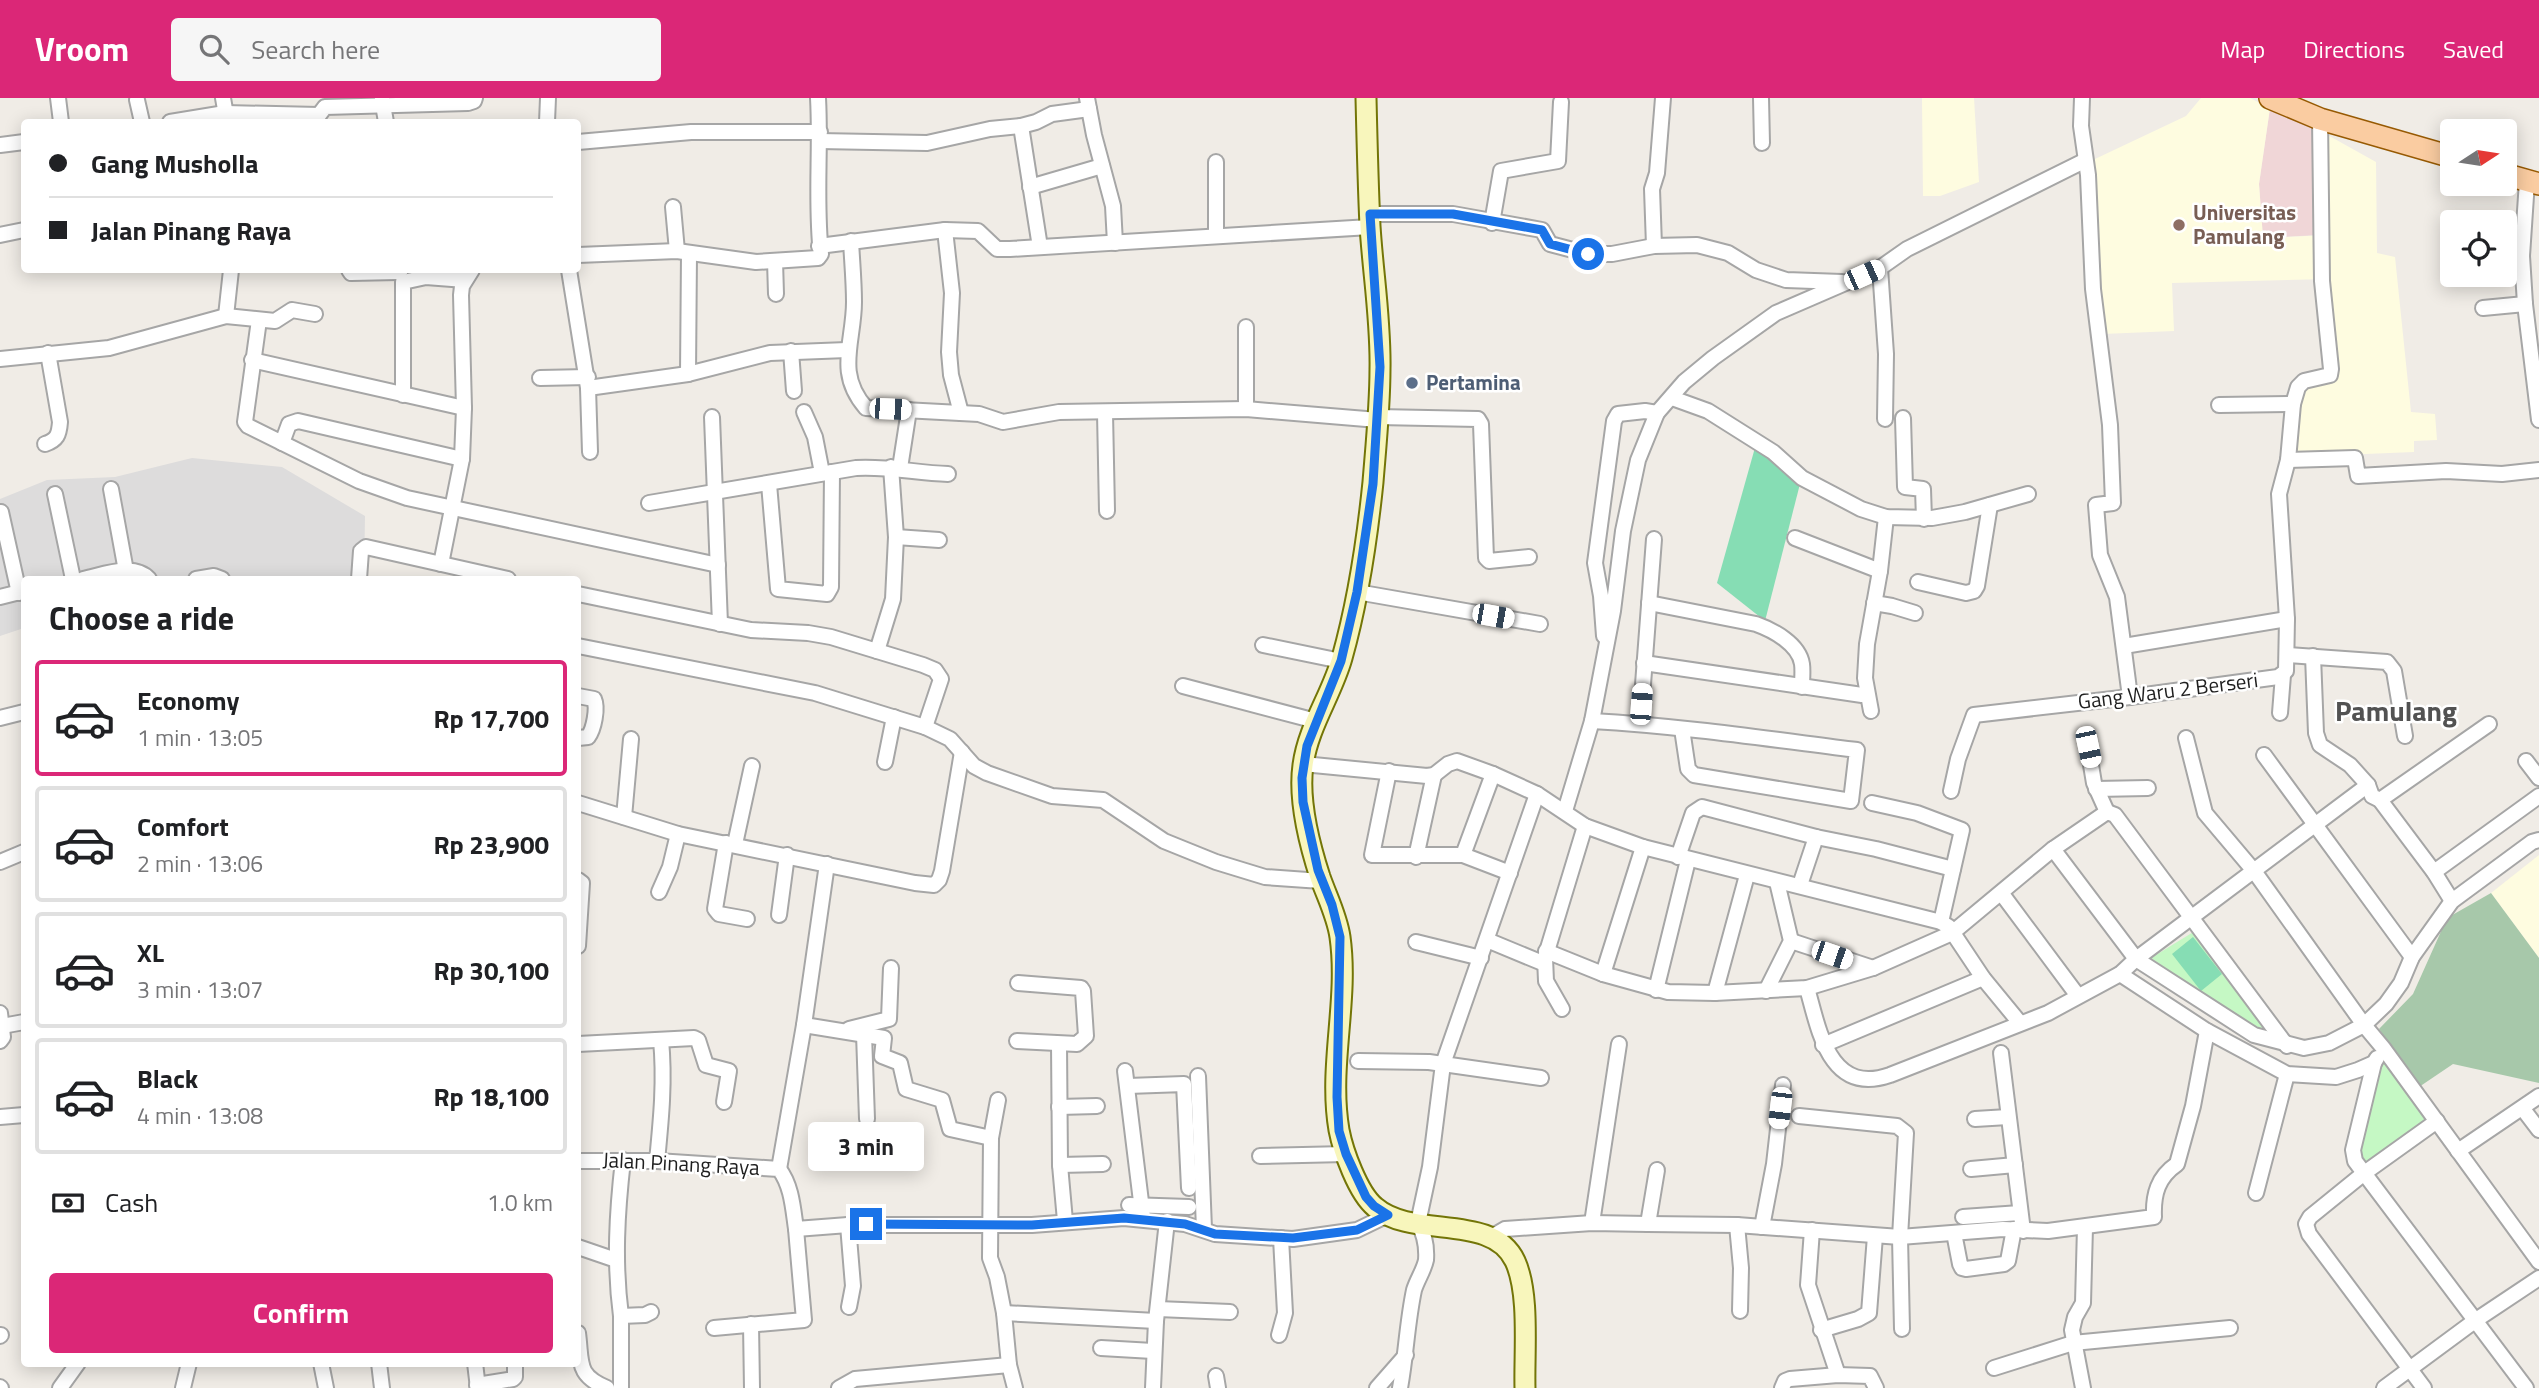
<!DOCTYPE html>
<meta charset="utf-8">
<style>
body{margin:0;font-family:"Titillium Web",sans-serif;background:#f6f6f6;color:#202124;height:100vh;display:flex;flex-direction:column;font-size:26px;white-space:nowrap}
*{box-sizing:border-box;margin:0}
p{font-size:23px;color:#757577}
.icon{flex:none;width:38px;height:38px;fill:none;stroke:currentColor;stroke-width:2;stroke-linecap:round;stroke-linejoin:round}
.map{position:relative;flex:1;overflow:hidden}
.sheet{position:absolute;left:21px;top:478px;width:560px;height:791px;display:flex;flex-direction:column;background:#fff;border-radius:7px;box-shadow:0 4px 18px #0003}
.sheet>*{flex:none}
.top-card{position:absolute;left:21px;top:21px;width:560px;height:154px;border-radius:7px;box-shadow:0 4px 18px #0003;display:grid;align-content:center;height:154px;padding:0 28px;background:#fff}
.needle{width:46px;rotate:78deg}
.buttons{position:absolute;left:2440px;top:21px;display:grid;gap:14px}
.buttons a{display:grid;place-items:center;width:77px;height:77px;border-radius:7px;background:#fff;box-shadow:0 4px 18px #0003;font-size:35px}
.end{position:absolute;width:32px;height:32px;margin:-16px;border:9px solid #1a73e8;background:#fff;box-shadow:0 0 0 4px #fff}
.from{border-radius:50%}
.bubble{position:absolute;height:49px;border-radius:7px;background:#fff;box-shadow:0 4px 18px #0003;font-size:23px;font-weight:700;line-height:49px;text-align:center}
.car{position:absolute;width:21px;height:42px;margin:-21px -10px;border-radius:9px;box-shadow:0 0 5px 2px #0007;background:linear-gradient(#fff 24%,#345 0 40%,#fff 0 76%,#345 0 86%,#fff 0)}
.top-card b{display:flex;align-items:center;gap:24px;height:66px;font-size:26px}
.top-card b+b{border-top:2px solid #e0e0e0}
.top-card i{width:18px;height:18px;background:#202124}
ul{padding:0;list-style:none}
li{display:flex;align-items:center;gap:21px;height:116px;margin:0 14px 10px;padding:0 14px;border:4px solid #e0e0e0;border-radius:7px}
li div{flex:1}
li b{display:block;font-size:26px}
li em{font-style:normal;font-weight:700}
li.on{border-color:#db2777}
li>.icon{width:63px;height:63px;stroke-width:1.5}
h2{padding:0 28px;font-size:32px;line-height:84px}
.pay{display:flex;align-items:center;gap:18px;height:77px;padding:0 28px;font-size:26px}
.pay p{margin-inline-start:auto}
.cta{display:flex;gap:14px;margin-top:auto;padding:14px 28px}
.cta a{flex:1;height:80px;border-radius:7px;background:#db2777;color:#fff;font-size:28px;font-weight:700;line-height:80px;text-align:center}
header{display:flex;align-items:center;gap:42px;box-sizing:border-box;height:98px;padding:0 35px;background:#db2777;color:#fff}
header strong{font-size:33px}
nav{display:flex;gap:38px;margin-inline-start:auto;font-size:24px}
.search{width:490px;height:63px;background:#f6f6f6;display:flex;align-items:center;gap:18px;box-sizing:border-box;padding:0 24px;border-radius:7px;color:#757577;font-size:26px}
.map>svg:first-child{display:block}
</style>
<header>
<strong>Vroom</strong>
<div class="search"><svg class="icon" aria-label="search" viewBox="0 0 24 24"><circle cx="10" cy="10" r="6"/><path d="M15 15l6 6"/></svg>Search here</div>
<nav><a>Map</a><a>Directions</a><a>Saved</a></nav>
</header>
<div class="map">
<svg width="2539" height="1290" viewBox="0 0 2539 1290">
<rect width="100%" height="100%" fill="#f0ece6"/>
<!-- residential -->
<path fill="#dddcdc" d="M192,360L282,369L365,418L364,481H24V530L0,538V401L47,382L115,379Z"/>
<!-- commercial -->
<path fill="#f0d6d7" d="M2270,10L2316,29L2318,137L2263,140L2259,86Z"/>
<!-- education -->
<g fill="#fefce0">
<path d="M1922,0H1974L1979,84L1940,98H1923Z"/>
<path d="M2201,0H2250L2270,10L2259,86L2263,140L2327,137L2324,35L2376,64L2377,155L2395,159L2411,314L2435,316L2437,342L2414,343V354L2293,359L2302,290L2334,280L2328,181L2172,185L2174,233L2103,236L2097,151L2095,61L2186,18Z"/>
<path d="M2539,757V860L2491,795Z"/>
</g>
<!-- cemetery -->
<path fill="#a7c8aa" d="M2491,795L2539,860V985L2453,966L2419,989L2379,931L2413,896L2447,820Z"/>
<!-- park -->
<g fill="#c5f8c4">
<path d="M2195,833L2277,938L2254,931L2151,860Z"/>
<path d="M2385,960L2430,1022L2365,1069L2357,1056L2378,966Z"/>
</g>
<!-- pitch -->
<g fill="#86ddb4">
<path d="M1756,346L1801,382L1765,523L1717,485Z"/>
<path d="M2193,839L2222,876L2201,893L2172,856Z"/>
</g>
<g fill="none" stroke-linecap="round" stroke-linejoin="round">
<!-- minor casing -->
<g stroke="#a6a6a6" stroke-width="18">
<g id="minor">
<path d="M58,0L61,24"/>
<path d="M223,0L227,23"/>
<path d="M1087,0L1094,37L1113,108L1115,145"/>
<path d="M1761,0L1762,45"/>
<path d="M2082,0L2081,28L2088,77L2093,191L2110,327L2113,405L2096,407L2100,457L2117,499L2130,599"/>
<path d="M382,1L386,24"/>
<path d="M137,2L142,24"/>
<path d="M170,24L225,15L319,17L325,9L468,5L474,3L475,0"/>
<path d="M547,24L548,0"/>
<path d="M1021,28L1040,149"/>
<path d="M819,43L927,45L990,31L1021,28L1036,24L1052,16L1089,11"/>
<path d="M578,44L691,34H820"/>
<path d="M0,47L24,44"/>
<path d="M1216,64V137"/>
<path d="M2527,83L2522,158L2525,206L2539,322"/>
<path d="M1030,89L1102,68"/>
<path d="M673,109L677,153"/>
<path d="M1370,116H1453L1542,132L1550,146L1588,156H1612L1654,148L1697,147L1728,155L1756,172L1786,182L1842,184"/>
<path d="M1492,125L1501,73L1558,63L1561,4"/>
<path d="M945,132L952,195L949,254L951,277L961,315"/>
<path d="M0,137L24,132"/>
<path d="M851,143C852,163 854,184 854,204C854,244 835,275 866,310L979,316L1003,324L1059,314L1246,311L1378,322"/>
<path d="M819,148L945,132L978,133L997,151H1010L1370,129"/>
<path d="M1654,148L1652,91L1657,75L1663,0"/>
<path d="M578,157L677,153L756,164L818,160L821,156C815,104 821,52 818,0"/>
<path d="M775,163L776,196"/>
<path d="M1880,170L1886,256L1885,321"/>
<path d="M349,172L351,175L398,174L401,172"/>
<path d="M569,172L588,290L688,276L770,255L847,252"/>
<path d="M2483,210L2525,206"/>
<path d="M226,218L231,172"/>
<path d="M259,222L245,324L248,328L359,383L407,400L718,467"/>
<path d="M791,253L794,293"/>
<path d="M0,261L109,250L226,218L275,223L292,212L315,216"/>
<path d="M252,262L464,310"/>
<path d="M688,276L689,156"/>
<path d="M540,280L588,279"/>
<path d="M588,290L590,354"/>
<path d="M403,297V184L426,179L465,182"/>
<path d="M1672,300L1708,313L1773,354L1802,380L1861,411L1886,419L1932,420L1965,414L2028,396"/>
<path d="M2219,307L2293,306"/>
<path d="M1246,311V229"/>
<path d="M804,314L815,339L822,375"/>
<path d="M1105,315L1107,413"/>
<path d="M712,319L720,526"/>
<path d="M1378,319L1478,321L1481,326L1486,460L1489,463L1529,459"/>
<path d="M1903,320L1905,389L1923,391L1924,421"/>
<path d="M282,345L289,326L298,323L462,361"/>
<path d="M45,346C57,342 59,337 60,324L48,255"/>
<path d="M2288,362L2355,360L2358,378L2446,373L2502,376L2539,372"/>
<path d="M900,370L909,312"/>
<path d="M769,386L778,491L827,496L831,489L832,374"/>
<path d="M111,391L126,473"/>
<path d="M55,396L73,481"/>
<path d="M649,405L856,370C888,368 916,375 948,376"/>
<path d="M1,414L19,495"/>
<path d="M896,439L939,442"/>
<path d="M1795,440L1880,473"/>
<path d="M441,466L462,361L464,310L461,197L462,188L472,172"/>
<path d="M83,481C103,477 134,464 149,481"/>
<path d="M196,481L214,478L222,481"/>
<path d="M359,481L361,453L366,449L508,481"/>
<path d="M1918,484L1966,495L1974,493L1977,488L1990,407"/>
<path d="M1357,494L1540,526"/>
<path d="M578,496L751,532L808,535L831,539L923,567L935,572L941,581L925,629"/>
<path d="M0,499L24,493"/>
<path d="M1649,505L1756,526C1773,532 1799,546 1802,566C1803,573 1802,581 1802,589"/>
<path d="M1874,505L1892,508L1915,515"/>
<path d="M1604,538L1601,498L1595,465L1614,323L1618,316L1645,313L1657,315"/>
<path d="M1263,547L1341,563"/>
<path d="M578,548L815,595L925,629L950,641L974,668L987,675L1052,698L1103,702L1164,743L1216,764L1265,779L1321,783"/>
<path d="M2124,548L2287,521"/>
<path d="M877,553L893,501L896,439L891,369"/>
<path d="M2288,557L2387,564L2394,573L2405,638"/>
<path d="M2313,558L2316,635L2320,647L2350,667L2368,687L2372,698L2380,702L2434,774L2452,803"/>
<path d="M1644,565L1862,597"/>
<path d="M1183,588L1316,623"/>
<path d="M578,598L594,601C598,610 594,631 588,639L578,640"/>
<path d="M1871,613L1865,580L1867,546L1880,473L1886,419"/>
<path d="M2280,615L2283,577"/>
<path d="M0,620L24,614"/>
<path d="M1592,623C1681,628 1769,641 1857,652L1851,703L1694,677L1688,671L1682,631"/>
<path d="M1640,626L1654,441"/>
<path d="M2186,640L2205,715L2254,773L2364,927L2384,951L2539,1164"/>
<path d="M2088,649L2094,685L2107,714"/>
<path d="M2264,657L2412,859"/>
<path d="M2526,663L2539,680"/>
<path d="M885,664L894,619"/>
<path d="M1303,666L1427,678L1434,677L1448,666L1457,663L1493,676L1537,696L1585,728L1643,749L1941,824L1949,829L1983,880L2020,925"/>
<path d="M1389,673L1372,757H1463L1510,775"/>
<path d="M2096,691L2148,690"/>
<path d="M1951,693L1958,661L1974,617L2130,599L2278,579L2286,573L2287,521L2279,396L2288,362L2293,306L2298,289L2304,283L2330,277L2331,271L2322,183L2320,21"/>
<path d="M2380,702L2489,626"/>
<path d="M578,705L678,736L915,785L934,787L939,782L942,773L962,654"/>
<path d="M1872,705L1917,715L1962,732L1941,824"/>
<path d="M1565,713L1592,623L1613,513L1623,433L1638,362L1657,315L1684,284L1713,260L1776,215L1880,170L1907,151L2084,63"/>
<path d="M624,719L631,641"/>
<path d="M726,745L715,811L719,816L747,821"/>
<path d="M735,746L752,668"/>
<path d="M2053,751L2136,861L2254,937L2304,950L2329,945L2364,927L2386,906L2401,885L2412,859L2452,803L2532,744L2539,742"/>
<path d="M1463,757L1493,676"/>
<path d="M1416,759L1434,677"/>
<path d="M1678,759L1693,715L1702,709L1816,739L1876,751L1953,771"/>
<path d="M0,764L24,754"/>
<path d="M2434,774L2539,698"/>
<path d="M578,782L582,785L578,848"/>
<path d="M1800,787L1816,739"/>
<path d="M659,794L670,769L678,736"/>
<path d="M2002,796L2078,898"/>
<path d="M779,817L787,757"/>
<path d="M1487,842L1545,866"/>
<path d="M1791,843L1873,870"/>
<path d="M1416,844L1481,860"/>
<path d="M1546,853L1603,876L1668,894L1715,895L1807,890L1873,870L1952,835L2053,751L2107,714L2115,717L2287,948"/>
<path d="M1603,876L1643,749"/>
<path d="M2120,876L2207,933L2287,976L2336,979L2358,972L2374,965L2377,960"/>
<path d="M1807,890C1819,932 1829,998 1890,977L2048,915L2120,876L2136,861L2368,687"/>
<path d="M1656,892L1688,762"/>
<path d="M1766,893L1791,843L1777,784"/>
<path d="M1715,895L1747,777"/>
<path d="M1562,911L1546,883L1545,860L1585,728"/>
<path d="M0,915L3,939L0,943"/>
<path d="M804,927L884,940L882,958L900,965L906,991L942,1002L950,1031L991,1040"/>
<path d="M2,928L24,924"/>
<path d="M849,931L889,921L891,870"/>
<path d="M864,936L867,1021"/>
<path d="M1017,943L1077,946L1086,938L1083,893L1081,890L1018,885"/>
<path d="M578,946L694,940L698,942L706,967L729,973L724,1004"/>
<path d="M1059,946L1060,1067L1065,1123"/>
<path d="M1823,947L1983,880"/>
<path d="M2001,955L2023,1133"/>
<path d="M1358,963L1429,964L1541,980"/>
<path d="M2374,965L2353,1052L2355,1063L2526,1290"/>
<path d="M1125,973L1143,1120"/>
<path d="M1198,978L1204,1131"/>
<path d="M1128,988L1184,986L1189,1090"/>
<path d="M998,1002L991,1040L990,1160L997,1179L1004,1215L1009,1267L1015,1290"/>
<path d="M1059,1009L1097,1008"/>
<path d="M2523,1011L2539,1032"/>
<path d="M1799,1018L1897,1028L1906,1035L1900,1139L1902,1231"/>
<path d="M0,1019L24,1017"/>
<path d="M1975,1021L2008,1019"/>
<path d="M2458,1053L2539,998"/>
<path d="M1260,1058L1346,1056"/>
<path d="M623,1062C617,1114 614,1165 621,1218L645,1217L651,1214"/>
<path d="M578,1063H657L779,1071C792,1088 793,1111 796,1131L848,1127H1032L1124,1120L1185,1126L1215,1136L1293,1141L1357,1132L1388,1117"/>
<path d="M657,1063C661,1022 665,983 661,942"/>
<path d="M1060,1067L1103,1066"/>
<path d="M779,1071L804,927L827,766"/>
<path d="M1971,1071L2015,1067"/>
<path d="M2256,1095L2287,976"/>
<path d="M1129,1107L1189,1109"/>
<path d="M1963,1119L2020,1115"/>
<path d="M1592,1125L1619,946"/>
<path d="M1648,1126L1657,1072"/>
<path d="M848,1127L853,1188L849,1209"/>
<path d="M1737,1127L1741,1170L1740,1213"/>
<path d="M1762,1129L1774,1066L1783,987"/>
<path d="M1812,1132L1808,1187L1838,1277"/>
<path d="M1954,1135L1960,1166L1962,1170L1966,1171L2004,1166L2008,1163L2014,1131"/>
<path d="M1493,1138L1505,1131L1592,1125L1648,1126L1737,1127L1900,1139L2003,1131L2048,1133L2154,1119C2153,1096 2158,1079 2177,1066L2193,1008L2207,933"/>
<path d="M578,1149L616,1162"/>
<path d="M1158,1211L1230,1214"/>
<path d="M1004,1215L1156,1223"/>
<path d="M751,1226L752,1290"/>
<path d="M714,1230L804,1222L796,1131"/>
<path d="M1821,1232L1858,1221L1869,1215L1875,1138"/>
<path d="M578,1235C582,1265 576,1277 607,1290"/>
<path d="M1279,1237L1285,1215L1281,1140"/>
<path d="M0,1238L1,1237"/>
<path d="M1101,1250L1153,1253"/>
<path d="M321,1265L326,1290"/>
<path d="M379,1265L382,1290"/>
<path d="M475,1265L478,1290"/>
<path d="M1994,1270L2073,1245L2230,1230"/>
<path d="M1216,1278L1218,1290"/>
<path d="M477,1287L513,1281L515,1279V1265"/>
<path d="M0,1289L1,1290"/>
<path d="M60,1290L78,1265"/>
<path d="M183,1290L189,1265"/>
<path d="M621,1290V1218"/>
<path d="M839,1290L855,1281L1009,1267"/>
<path d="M1153,1290L1156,1223L1167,1123"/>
<path d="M1377,1290L1406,1257"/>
<path d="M1400,1290C1406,1258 1407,1225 1414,1192C1417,1182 1424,1172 1426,1162C1427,1148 1425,1137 1418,1125L1430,1069L1443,966L1537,696"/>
<path d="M1782,1290L1785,1283L1790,1281L1838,1277L1870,1278L1876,1290"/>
<path d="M2083,1290L2072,1232L2075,1219L2083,1205L2085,1129"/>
<path d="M2384,1290L2476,1222L2539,1180"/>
<path d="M2424,1290L2309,1136L2306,1126L2310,1119L2363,1076L2437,1023"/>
</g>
</g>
<!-- secondary casing -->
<g stroke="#737507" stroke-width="23">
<path id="secondary" d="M1366,0C1367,43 1368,86 1370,128C1373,176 1381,223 1380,271C1380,308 1376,347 1373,384C1367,443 1358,503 1342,560C1332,596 1308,629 1303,667C1298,702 1309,745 1320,779C1327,799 1337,818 1340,839C1349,903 1328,968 1339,1032C1343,1053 1358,1095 1375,1109C1413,1142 1492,1114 1515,1163C1530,1195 1524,1254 1525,1290"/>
</g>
<!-- primary casing -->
<g stroke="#975a03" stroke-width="24">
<g id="primary">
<path d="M2270,0L2320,21L2452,59"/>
<path d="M2504,76L2539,86"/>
</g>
</g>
<!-- minor -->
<use href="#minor" stroke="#fff" stroke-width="14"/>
<!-- secondary -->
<use href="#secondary" stroke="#f8f6bc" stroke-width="19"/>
<!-- primary -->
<use href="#primary" stroke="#facca1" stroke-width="21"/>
</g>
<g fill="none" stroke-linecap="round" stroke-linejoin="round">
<!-- route -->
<path stroke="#1a73e8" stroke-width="9" d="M866,1126L1032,1127L1124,1120L1185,1126L1215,1136L1293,1140L1357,1132L1388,1117L1374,1108L1366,1099L1346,1056L1339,1033L1337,999L1340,839L1332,807L1318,772L1303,704L1302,680L1307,648L1341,563L1357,494L1373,386L1380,269L1370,116H1453L1542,132L1550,146L1588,156"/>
</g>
<!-- markers -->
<circle fill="#8d6e63" stroke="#fff" stroke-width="2.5" cx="2179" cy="127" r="7"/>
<circle fill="#5c6f8a" stroke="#fff" stroke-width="2.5" cx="1412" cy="285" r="7"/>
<g text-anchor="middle" stroke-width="5" stroke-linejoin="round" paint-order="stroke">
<!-- education labels -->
<g font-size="21" font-weight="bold" fill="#785e54" stroke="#fff" text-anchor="start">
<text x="2193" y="122">Universitas<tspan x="2193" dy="24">Pamulang</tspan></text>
</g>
<!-- service labels -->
<g font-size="21" font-weight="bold" fill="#4e5e75" stroke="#fff" text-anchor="start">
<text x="1426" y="292">Pertamina</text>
</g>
<!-- street labels -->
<g font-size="21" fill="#1f1f1f" stroke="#fff">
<text transform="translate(2168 593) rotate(-7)" y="7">Gang Waru 2 Berseri</text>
<text transform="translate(681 1066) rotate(3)" y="7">Jalan Pinang Raya</text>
</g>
<!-- district labels -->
<g font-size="28" font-weight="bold" fill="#525252" stroke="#fff">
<text x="2396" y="623">Pamulang</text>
</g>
</g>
</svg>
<div class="buttons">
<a><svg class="needle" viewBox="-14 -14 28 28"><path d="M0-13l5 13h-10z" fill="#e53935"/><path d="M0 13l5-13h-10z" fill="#757577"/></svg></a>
<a><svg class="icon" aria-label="locate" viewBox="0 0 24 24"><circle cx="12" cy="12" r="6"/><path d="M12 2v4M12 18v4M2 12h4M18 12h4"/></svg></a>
</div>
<i class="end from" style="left:1588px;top:156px"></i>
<i class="end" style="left:866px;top:1126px"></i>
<div class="bubble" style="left:808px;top:1024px;width:116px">3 min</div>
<i class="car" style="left:1864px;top:177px;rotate:66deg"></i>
<i class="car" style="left:890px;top:311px;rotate:92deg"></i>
<i class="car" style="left:1493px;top:518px;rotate:100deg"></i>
<i class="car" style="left:1641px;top:606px;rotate:4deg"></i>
<i class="car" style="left:2088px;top:649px;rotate:168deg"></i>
<i class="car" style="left:1832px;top:857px;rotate:109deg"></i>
<i class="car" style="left:1780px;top:1010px;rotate:187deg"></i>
<div class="top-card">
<b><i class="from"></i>Gang Musholla</b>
<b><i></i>Jalan Pinang Raya</b>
</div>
<section class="sheet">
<h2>Choose a ride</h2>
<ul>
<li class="on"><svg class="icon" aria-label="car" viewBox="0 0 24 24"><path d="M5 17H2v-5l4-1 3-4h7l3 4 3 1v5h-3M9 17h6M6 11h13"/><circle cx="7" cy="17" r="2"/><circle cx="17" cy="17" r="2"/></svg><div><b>Economy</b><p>1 min · 13:05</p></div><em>Rp 17,700</em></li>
<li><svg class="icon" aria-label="car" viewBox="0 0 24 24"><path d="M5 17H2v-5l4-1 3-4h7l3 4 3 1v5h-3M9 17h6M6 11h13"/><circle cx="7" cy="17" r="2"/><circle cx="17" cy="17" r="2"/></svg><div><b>Comfort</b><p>2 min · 13:06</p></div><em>Rp 23,900</em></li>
<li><svg class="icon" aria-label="car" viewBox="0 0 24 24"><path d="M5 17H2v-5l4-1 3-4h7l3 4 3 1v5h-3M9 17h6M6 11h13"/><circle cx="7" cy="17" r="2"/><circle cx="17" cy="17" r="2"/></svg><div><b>XL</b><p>3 min · 13:07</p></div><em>Rp 30,100</em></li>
<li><svg class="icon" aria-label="car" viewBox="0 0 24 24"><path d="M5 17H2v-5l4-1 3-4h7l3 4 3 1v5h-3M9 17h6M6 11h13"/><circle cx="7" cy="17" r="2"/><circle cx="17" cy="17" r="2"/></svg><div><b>Black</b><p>4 min · 13:08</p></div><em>Rp 18,100</em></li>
</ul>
<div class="pay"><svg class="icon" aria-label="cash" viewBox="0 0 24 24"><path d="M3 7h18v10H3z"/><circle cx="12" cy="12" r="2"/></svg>Cash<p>1.0 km</p></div>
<div class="cta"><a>Confirm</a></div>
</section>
</div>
